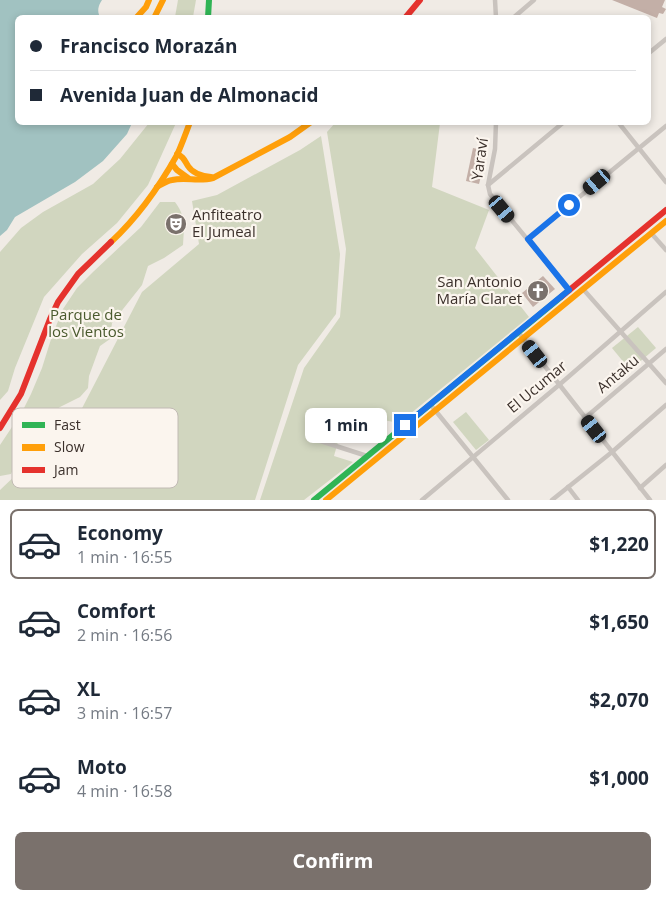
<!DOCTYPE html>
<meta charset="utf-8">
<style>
body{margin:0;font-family:"Open Sans",sans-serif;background:#f6f6f7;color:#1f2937;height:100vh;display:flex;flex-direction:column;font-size:19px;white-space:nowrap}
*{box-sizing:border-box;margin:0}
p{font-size:16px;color:#747a83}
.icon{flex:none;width:28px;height:28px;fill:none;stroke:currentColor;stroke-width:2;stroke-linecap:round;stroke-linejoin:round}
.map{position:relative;height:500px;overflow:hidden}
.side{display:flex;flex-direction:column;background:#fff;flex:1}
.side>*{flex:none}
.guide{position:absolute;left:15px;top:15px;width:636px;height:110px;border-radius:8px;box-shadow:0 2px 8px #0003;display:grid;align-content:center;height:110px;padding:0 15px;background:#fff}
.end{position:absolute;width:22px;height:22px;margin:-11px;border:6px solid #1a73e8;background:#fff;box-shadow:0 0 0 2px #fff}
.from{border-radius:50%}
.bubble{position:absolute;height:35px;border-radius:8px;background:#fff;box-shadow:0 2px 8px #0003;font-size:16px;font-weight:700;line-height:35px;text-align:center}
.car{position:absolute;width:15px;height:30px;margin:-15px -8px;border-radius:6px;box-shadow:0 0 4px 1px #0007;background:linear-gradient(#222 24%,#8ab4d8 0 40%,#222 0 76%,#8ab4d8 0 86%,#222 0)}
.guide b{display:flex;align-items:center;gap:18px;height:48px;font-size:19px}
.guide b+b{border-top:1px solid #e0e1e3}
.guide i{width:12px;height:12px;background:#1f2937}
ul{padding:9px 0 0;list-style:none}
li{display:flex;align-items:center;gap:15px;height:70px;margin:0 10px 8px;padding:0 5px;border:2px solid transparent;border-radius:8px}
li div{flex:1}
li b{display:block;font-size:19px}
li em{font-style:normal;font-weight:700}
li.selected{border-color:#7a716c}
li>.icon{width:45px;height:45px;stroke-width:1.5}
.cta{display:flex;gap:10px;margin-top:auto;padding:10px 15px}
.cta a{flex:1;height:58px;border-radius:8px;background:#7a716c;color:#fff;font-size:20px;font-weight:700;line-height:58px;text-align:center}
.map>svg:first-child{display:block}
</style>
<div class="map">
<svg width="666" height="500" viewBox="0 0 666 500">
<rect width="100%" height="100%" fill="#f0ebe5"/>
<!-- green -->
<g fill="#d1d6bf">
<path d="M178,0H196L193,17H175Z"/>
<path d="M149,123H176L148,185L117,223L82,254L44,297L15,368L8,391L0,400V252L21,228L43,212L93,184L120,159Z"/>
<path d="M335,123H440L432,187L489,210L475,248L529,317L399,423L346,413L334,456L353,462L304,500H260L304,368L340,317L346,249L327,132Z"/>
<path d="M321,136L340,254L336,314L298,365L255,500H0V490L78,416L142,292L199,244L192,201L217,195L300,150Z"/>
<path d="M160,202H175C186,216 184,228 183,245L164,258L148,266L142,285L112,323L110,339L100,346L89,376L88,388L80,397L60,407L40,421L27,435L11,474L0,476V445L22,412L31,394L42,368L52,336L63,309L77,288L93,272L141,227Z"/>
<path d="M638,327L656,348L630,370L612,348Z"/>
<path d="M466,412L489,440L476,450L453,422Z"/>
</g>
<!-- water -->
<path fill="#a1c2c1" d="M0,0H102C98,6 97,11 100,17L18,18V122L132,123L127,134L103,161L75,182L15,217L7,230L0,236Z"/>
<!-- building -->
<g fill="#c3afa7">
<path d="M612,0H665L662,7L666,9L663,14L659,13L657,18Z"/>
<path d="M473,148L487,151L479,184L466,181Z"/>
<path d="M543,276L555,289L533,307L522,293Z"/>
</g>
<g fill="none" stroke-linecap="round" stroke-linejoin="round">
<!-- street -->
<g stroke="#c9c3be" stroke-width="4.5">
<path d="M495,0L496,18"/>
<path d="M513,18L534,0"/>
<path d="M649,53L666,39"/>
<path d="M496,122L495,149L488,185L490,194L570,291"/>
<path d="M618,122L666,182"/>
<path d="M488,185L564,122"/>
<path d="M651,233L666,250"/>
<path d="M528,239L666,126"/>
<path d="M583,289L666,383"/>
<path d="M518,332L650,500"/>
<path d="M430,404L508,500"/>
<path d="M585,418L666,349"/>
<path d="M308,437L367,456"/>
<path d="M568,487L578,500"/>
<path d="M640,488L666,465"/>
<path d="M422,500L559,385L666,292"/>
<path d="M552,500L612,452L666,405"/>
</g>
<!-- fast -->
<g stroke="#30b455" stroke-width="6">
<path d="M208,18L209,0"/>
<path d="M314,500L561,297"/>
</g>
<!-- slow -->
<g stroke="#ff9f0a" stroke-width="6">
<path d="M136,18L146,7L149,0"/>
<path d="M154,18L163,0"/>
<path d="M177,154C184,157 184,160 188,166C193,174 202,176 211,177"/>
<path d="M172,164L177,170L188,178"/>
<path d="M157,187C162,184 166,181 172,180C186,177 199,182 213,178L290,137L311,122"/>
<path d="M111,242C138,217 159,187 177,155C182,144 186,133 190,122"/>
<path d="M326,500L666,221"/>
</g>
<!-- jam -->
<g stroke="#e5322d" stroke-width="6">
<path d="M405,18L420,0"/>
<path d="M561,297L666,210"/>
<path d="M0,428L21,394L50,319L58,302L78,274L111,242"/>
</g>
</g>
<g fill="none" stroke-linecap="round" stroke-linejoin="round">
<!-- route -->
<path stroke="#1a73e8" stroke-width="6" d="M405,425L569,290L528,239L569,205"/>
</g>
<!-- icons -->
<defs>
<g id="theatre-disc" transform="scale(1.125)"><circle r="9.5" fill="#7a716c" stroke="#fbf5ee"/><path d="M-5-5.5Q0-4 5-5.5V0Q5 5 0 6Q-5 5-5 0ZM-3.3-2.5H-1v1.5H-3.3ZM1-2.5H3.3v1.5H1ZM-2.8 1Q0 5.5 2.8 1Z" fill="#fff"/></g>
<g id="church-disc" transform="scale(1.125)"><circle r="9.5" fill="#7a716c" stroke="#fbf5ee"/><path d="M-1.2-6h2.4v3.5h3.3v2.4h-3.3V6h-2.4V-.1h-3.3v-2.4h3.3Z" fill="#fff"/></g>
</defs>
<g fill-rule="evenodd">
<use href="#theatre-disc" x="176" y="224"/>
<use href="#church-disc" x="538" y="291"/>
</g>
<g text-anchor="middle" stroke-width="4.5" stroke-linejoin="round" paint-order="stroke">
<!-- street labels -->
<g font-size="15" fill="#3b302b" stroke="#fbf5ee">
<text transform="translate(480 159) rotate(-82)" y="5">Yaraví</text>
<text transform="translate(618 374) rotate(-40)" y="5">Antaku</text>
<text transform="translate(537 387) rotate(-40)" y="5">El Ucumar</text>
</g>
<!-- poi labels -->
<g font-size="15" fill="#3b302b" stroke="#fbf5ee" text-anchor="start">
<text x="192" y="220">Anfiteatro<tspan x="192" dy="17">El Jumeal</tspan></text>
<text x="522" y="287" text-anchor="end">San Antonio<tspan x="522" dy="17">María Claret</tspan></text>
</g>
<!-- park labels -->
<g font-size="15" fill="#4a5a2e" stroke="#fbf5ee">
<text x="86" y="320">Parque de<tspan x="86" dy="17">los Vientos</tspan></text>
</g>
</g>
<!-- legend -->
<rect x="12" y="408" width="166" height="80" rx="8" fill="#fbf5ee" stroke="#c1bab4" stroke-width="1"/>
<rect x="22" y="422" width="23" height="6" fill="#30b455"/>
<rect x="22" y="444" width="23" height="7" fill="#ff9f0a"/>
<rect x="22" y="467" width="23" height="6" fill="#e5322d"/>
<g font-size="14" fill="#3b302b">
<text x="54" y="430">Fast</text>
<text x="54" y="452">Slow</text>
<text x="54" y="475">Jam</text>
</g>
</svg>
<i class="end from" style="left:569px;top:205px"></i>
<i class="end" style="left:405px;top:425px"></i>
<div class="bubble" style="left:305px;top:408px;width:82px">1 min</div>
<i class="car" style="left:597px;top:182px;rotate:230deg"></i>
<i class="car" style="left:502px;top:209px;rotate:140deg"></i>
<i class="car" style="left:535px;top:354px;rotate:322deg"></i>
<i class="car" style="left:594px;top:429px;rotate:322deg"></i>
<div class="guide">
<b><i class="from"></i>Francisco Morazán</b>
<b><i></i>Avenida Juan de Almonacid</b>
</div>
</div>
<section class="side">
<ul>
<li class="selected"><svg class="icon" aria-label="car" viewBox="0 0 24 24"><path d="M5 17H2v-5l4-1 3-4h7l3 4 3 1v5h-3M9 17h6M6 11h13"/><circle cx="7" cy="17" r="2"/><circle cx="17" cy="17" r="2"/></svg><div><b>Economy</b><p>1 min · 16:55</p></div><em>$1,220</em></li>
<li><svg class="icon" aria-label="car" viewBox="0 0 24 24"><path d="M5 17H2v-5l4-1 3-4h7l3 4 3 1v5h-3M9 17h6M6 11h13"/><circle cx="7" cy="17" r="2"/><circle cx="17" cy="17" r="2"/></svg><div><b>Comfort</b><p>2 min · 16:56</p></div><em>$1,650</em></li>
<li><svg class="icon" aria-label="car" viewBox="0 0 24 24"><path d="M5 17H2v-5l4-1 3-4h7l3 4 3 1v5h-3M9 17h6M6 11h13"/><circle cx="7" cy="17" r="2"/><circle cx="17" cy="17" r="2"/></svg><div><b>XL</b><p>3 min · 16:57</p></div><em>$2,070</em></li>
<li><svg class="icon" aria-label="car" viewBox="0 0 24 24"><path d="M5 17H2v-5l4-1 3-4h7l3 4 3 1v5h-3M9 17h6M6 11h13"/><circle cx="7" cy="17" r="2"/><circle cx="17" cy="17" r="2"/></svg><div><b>Moto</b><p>4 min · 16:58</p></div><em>$1,000</em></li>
</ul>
<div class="cta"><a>Confirm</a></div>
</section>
